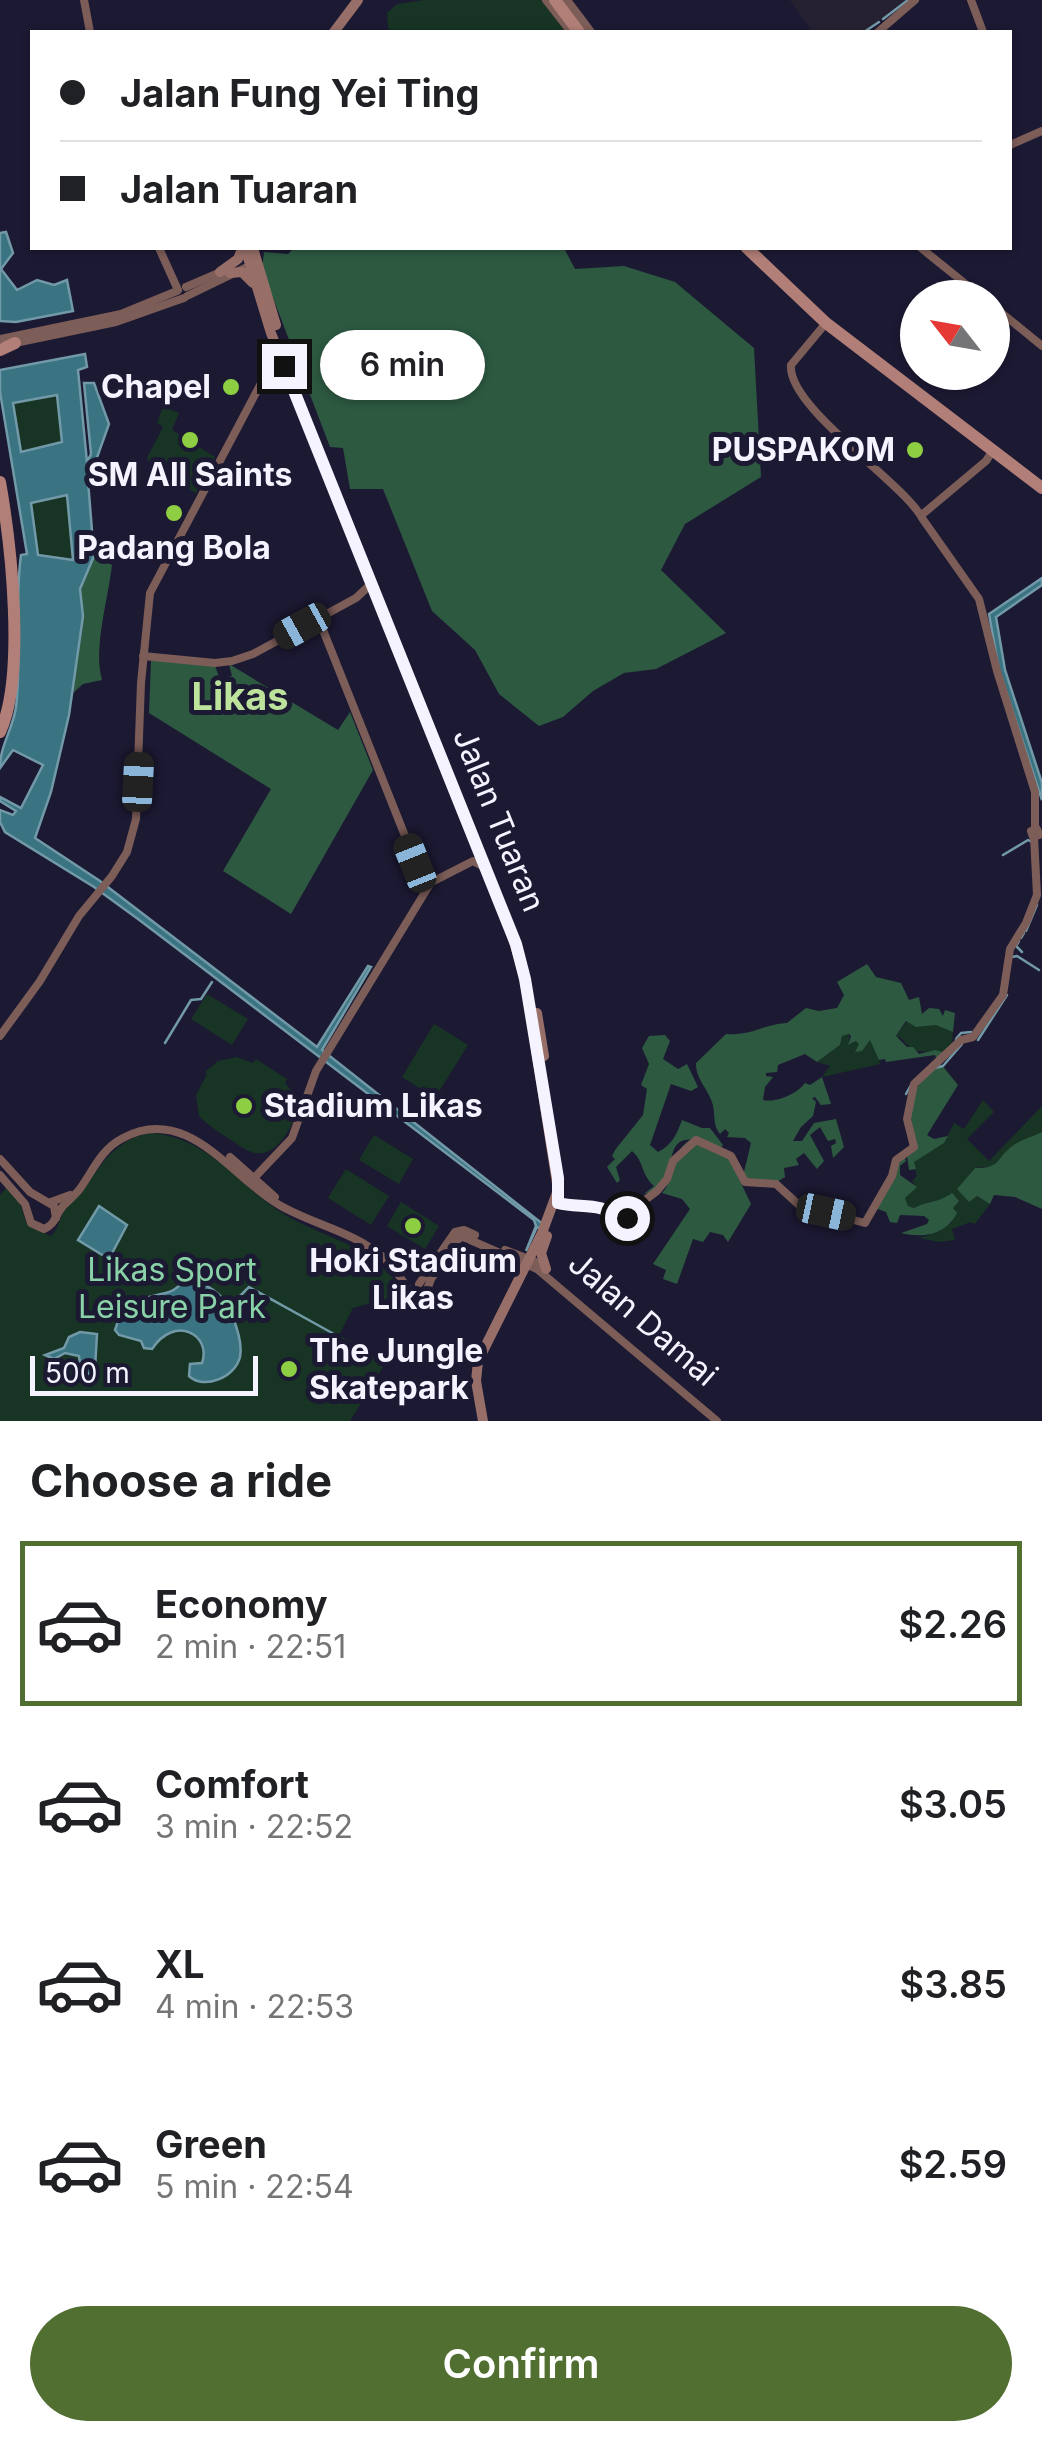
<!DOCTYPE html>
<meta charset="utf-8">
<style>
body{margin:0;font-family:Inter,sans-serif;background:#f6f6f6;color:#202124;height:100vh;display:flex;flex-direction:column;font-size:38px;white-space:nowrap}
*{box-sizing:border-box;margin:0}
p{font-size:32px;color:#757577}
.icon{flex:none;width:55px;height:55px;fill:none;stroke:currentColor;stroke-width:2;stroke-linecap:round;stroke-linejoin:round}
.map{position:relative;height:1421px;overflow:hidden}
.side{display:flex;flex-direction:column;background:#fff;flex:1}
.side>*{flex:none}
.banner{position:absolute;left:30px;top:30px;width:982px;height:220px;border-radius:0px;box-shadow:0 2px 8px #0004;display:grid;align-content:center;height:220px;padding:0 30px;background:#fff}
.needle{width:65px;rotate:301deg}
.tools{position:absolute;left:900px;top:280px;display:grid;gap:20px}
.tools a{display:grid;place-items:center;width:110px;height:110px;border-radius:50%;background:#fff;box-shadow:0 2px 8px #0004;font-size:50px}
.scale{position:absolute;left:30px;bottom:25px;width:228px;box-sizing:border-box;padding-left:10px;border:5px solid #f4f3ff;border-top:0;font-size:28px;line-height:35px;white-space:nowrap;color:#f4f3ff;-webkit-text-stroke:8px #1c1933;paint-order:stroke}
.end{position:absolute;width:45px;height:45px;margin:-22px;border:12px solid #f4f3ff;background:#111;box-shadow:0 0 0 5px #111}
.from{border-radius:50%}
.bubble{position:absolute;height:70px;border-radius:35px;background:#fff;box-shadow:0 2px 8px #0004;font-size:32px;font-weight:600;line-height:70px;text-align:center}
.car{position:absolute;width:30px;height:60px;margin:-30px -15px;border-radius:12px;box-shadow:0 0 8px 2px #0007;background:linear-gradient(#222 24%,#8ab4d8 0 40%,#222 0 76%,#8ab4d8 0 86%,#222 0)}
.banner b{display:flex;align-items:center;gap:35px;height:95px;font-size:38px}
.banner b+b{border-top:2px solid #e0e0e0}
.banner i{width:25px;height:25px;background:#202124}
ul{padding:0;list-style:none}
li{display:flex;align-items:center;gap:30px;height:165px;margin:0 20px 15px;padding:0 10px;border:5px solid transparent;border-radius:0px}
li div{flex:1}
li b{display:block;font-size:38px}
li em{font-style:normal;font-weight:600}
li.selected{border-color:#526f32}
li>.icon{width:90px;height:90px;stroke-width:1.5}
h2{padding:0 30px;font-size:45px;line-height:120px}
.cta{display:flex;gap:20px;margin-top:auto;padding:20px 30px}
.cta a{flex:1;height:115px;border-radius:60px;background:#526f32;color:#fff;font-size:40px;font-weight:600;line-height:115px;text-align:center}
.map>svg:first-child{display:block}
</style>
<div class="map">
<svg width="1042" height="1421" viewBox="0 0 1042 1421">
<rect width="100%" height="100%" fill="#1c1933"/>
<!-- industrial -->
<path fill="#262131" d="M790,0H908L864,32H812Z"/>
<!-- green -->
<g fill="#173424">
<path d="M424,0H543L567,32H393L388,28L387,13L397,4Z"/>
<path d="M57,395L62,442L20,452L13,402Z"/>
<path d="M163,407L179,413L172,430L215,457L196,493L155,470L147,458L163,427L157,423Z"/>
<path d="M67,494L73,560L38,556L30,503Z"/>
<path d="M207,994L248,1019L232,1045L191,1019Z"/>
<path d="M907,1021L916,1027L936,1024L953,1032L952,1045L947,1053C923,1047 918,1060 901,1038L896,1037Z"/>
<path d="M434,1024L468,1045L435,1098L402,1077Z"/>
<path d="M849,1034V1045L856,1041L860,1044L870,1040L874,1043L880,1064L822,1077L830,1066L817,1062L840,1045L842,1036Z"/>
<path d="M237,1057L253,1063L256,1059L287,1079L285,1083L299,1099L291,1104L297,1114C283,1144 267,1167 237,1144C224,1135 209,1127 199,1116L196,1095L207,1074L205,1072L218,1061Z"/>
<path d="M983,1100L994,1112L967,1139L989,1161L1042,1106V1132L994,1166L975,1168L958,1188L969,1202L977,1196L990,1204L975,1224L971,1222L952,1229L955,1240L939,1242L919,1238L938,1232L952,1222L953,1194C937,1203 928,1201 914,1208L908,1206L905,1198L916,1187L912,1181L917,1176L913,1162L944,1143L954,1123L964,1129Z"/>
<path d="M150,1133C206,1136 235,1182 279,1211C327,1242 371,1240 404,1294L353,1308L339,1335L386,1362L350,1421H0V1195L6,1188L19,1202L28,1226L51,1236C58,1228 58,1225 62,1215C66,1205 77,1198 83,1190C104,1162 113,1141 150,1133Z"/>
<path d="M374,1135L413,1159L399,1184L359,1160Z"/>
<path d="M346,1169L389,1196L371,1225L328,1198Z"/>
<path d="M401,1202L439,1226L425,1249L387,1226Z"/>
</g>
<!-- forest -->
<g fill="#2d5941">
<path d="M294,248H564L575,269L624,266L675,282L754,348L761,477L685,524L661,570L726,633L656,669L624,673L593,691L563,717L539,726L499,694L475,650L432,611L383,489H350L343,448L330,447L262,269L264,252L288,254Z"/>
<path d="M94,556L112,565C108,600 93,648 102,680L83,684L71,695L83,616L80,589Z"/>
<path d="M151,660L215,666L220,679L232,676L229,664L338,730L350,712L373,770L291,914L223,871L271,789L149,713Z"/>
<path d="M867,964L876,977L901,983L909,1000L919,997L922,1014L929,1008L939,1009L943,1016L945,1010L955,1013L953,1032L936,1025L916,1027L906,1021L896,1036L907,1047H913L919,1054L935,1050L947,1053L937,1060L935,1055L886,1062L885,1059L879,1060L870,1040L862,1051L855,1052L859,1044L856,1041L848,1045L851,1036L849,1034L842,1036L840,1045L817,1062L805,1054L778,1065L777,1072L766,1073V1076L773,1077L765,1087L763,1100C776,1103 797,1094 805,1083L810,1085L822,1077L831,1104L821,1105L815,1097L812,1098L816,1102L813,1116L801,1127L793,1141H802L814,1123L836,1119L844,1147L833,1158L831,1146L836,1143L835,1139L828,1141L820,1127L810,1135L824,1161L817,1169L804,1153L796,1159L799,1165L784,1168L785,1177L777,1182L752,1183L743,1176L751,1143L745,1138L727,1137L729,1133L725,1129L720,1134C712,1124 716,1114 712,1102C707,1087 696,1080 696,1063L726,1034C754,1036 763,1024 787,1023L806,1008L819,1011L837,1008L844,995L837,982Z"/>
<path d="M665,1035L670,1041L663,1059L678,1069L687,1064L698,1087L691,1091L671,1084L650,1145L658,1152C672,1145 677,1134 682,1120L702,1128H710L723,1145L721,1148C645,1116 692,1185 644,1194L654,1186C641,1175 644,1161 632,1151L616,1167L620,1180L617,1183L607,1167L615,1159L612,1156L615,1150L643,1115L647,1089L641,1085L649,1064L642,1048L649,1036Z"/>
<path d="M941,1064L958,1085L927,1135L934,1139L948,1136L944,1143L914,1162L916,1169L909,1170L907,1156L917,1143C905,1101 907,1092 941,1064Z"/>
<path d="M1042,1132V1209L1015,1197L994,1195L990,1204L977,1196L969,1202L957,1189L975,1168C1001,1168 995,1160 1011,1147C1021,1139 1033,1137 1042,1132Z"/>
<path d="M690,1140L729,1158L751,1204L728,1242L723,1235L710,1232L703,1242L693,1239L677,1284L663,1279L666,1270L653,1264L690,1209L682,1199L662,1193C677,1177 669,1153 690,1140Z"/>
<path d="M905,1157L906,1161L900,1166V1175L917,1187L905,1198L908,1206L914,1208C929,1200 936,1204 952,1193L959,1201L953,1208L957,1213C945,1236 923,1238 901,1233L927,1224L929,1220L924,1216L900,1215L897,1223L890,1222L886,1212L875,1208L896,1163Z"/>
</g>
<!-- water -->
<g fill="#3a7381" stroke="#7299a7" stroke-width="2.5" fill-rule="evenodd">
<path d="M6,232L13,253L1,269L17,290L37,280L54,285L67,280L73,311L16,322L0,321V233Z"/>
<path d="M85,354L87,367L78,370L87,462L91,454L84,383H94L109,424L94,466L87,468L94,556L80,589L83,616L69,715L51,792L35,838L100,881L317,1047L368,966L371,967L322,1050L544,1225L541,1229L537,1227L526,1251L536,1226L534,1220L138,919L94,887L5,832L0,822V810L13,815L16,811L0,801V797L21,808L43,765L13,750L0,768C0,745 13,729 16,707C22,657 14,606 21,555L27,554L0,392V370ZM57,395L62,442L21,452L13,403ZM67,495L73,560L38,555L31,503Z"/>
<path d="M1042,578V585L996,617L1005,670L1042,783V800L999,670L989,614Z"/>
<path d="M99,1206L127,1225L109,1259L78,1240Z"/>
<path d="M188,1278C214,1287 228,1297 236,1326C239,1335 242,1347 240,1357C235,1378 203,1390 189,1376L190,1364L202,1363C212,1335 175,1314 152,1349L144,1348L141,1341L119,1335L115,1330C124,1298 139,1300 169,1292C176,1290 183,1282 188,1278Z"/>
<path d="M80,1332L97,1334L95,1369L90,1374L81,1371L79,1356L65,1353L54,1359L45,1355L64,1348L69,1337Z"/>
</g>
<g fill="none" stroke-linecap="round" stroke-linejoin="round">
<!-- stream -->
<g stroke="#7299a7" stroke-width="2.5">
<path d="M883,19L908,0"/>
<path d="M864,32L879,22"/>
<path d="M1003,855L1028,840L1032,842"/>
<path d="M1026,931L1037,905"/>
<path d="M1021,938L1024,933"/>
<path d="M1019,941L1016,946L1022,952"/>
<path d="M1012,957L1017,956L1039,970"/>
<path d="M956,1039L961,1033L971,1032"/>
<path d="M978,1040L1007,995"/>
<path d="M165,1043L191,1000L201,999L212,982"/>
<path d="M935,1068L943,1066L962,1044"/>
<path d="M906,1094L911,1085"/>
<path d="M239,1297L249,1287L334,1334"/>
</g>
<!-- secondary -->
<g stroke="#7d5d58" stroke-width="8">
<path d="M84,0L90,32"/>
<path d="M546,0L571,32"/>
<path d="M567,0L591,32"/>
<path d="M971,0L983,32"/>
<path d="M878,32L915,0"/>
<path d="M1010,145L1042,131"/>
<path d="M159,248L178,290"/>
<path d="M921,248L983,298"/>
<path d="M186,287L223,271"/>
<path d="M187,296L255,263"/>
<path d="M992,305L1042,346"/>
<path d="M826,323L791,365C787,406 898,479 921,516"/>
<path d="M0,339L121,314L177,291"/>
<path d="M15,343L116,322L184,298"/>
<path d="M924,513L986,461L993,450"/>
<path d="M922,518L979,599L997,671L1035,792V828"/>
<path d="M315,618L322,620L320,627L313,625Z"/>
<path d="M321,625L423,881"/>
<path d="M143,656L215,663L232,661L253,654L356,598L371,584"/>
<path d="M1037,829L1039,835L1033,837L1031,831Z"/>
<path d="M428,875L432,880L428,885L423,880Z"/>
<path d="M432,882L473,861L484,867"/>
<path d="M0,1036L40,981L79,916L112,876L127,852L136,819L141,683L150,593L268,370L288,360"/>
<path d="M230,1157L275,1197"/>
<path d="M0,1159L30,1192L54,1206L56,1218"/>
<path d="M0,1175L25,1204L31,1223L44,1229C56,1224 55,1215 63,1206C68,1201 74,1196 79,1190C93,1171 101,1149 123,1138C189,1103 232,1179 281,1206C315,1225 354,1232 384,1258C398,1270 405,1288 417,1299L425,1295L431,1279L461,1236L537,1269L717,1421"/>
<path d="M255,1177L292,1138L316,1071L430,884"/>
<path d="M51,1202L70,1195"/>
<path d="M559,1205L605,1208L613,1212"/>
<path d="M621,1208L633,1209L657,1191L667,1179L673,1161L696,1140L731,1156L745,1182L776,1184L800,1206L865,1223L892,1176L896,1160L914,1147L907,1119L914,1084L961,1040L973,1037L1003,995L1010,949L1026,923L1037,895L1034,837"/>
<circle cx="619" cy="1215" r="7"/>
<path d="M624,1220L641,1208"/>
<path d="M505,1250L534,1261L546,1269"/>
<path d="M419,1284L455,1232L464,1230L475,1235"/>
</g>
<!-- primary -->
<g stroke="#986f68" stroke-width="10">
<path d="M334,32L358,0"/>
<path d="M245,248L271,333L511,932L525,979L558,1190L542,1233L478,1361L476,1381L483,1421"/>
<path d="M253,248L276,325"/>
<path d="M220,272L238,259L242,249"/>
<path d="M230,273L242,272L253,283"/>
<path d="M268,370L278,350"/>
<path d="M537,1013L544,1056"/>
<path d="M546,1269L541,1253L547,1236"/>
</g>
<!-- highway -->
<g stroke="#b17f77" stroke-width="12">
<path d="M555,0L579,32"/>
<path d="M747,248L826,323L1042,488"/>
<path d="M0,350L15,343"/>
<path d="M0,482C11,544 26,676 0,732"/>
</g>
</g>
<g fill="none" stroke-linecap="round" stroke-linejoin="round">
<!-- route -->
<path stroke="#f4f3ff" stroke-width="12" d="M284,366L516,944L525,979L558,1178V1203C580,1209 604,1200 617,1221L627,1218"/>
</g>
<!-- markers -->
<g fill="#8ece43" stroke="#1c1933" stroke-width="4">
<circle cx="231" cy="387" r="10"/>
<circle cx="190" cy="440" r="10"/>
<circle cx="915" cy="450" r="10"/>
<circle cx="174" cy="513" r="10"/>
<circle cx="244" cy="1106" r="10"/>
<circle cx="413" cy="1226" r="10"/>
<circle cx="289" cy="1369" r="10"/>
</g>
<g text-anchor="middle" stroke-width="10" stroke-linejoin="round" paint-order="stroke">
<!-- poi labels -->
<g font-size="32" font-weight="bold" fill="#f4f3ff" stroke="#1c1933">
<text x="211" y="398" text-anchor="end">Chapel</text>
<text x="895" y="461" text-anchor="end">PUSPAKOM</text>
<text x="190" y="486">SM All Saints</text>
<text x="174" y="559">Padang Bola</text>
<text x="264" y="1117" text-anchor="start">Stadium Likas</text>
<text x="413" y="1272">Hoki Stadium<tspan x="413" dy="37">Likas</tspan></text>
<text x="309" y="1362" text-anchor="start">The Jungle<tspan x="309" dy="37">Skatepark</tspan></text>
</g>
<!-- street labels -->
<g font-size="32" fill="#f4f3ff" stroke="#1c1933">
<text transform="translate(499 820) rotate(68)" y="11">Jalan Tuaran</text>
<text transform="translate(643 1319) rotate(41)" y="11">Jalan Damai</text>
</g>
<!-- park labels -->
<g font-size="32" fill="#89d1a7" stroke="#1c1933">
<text x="172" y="1281">Likas Sport<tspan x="172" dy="37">Leisure Park</tspan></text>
</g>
<!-- quarter labels -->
<g font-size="38" font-weight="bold" fill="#bde29c" stroke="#1c1933">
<text x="240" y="710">Likas</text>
</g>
</g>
</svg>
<div class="tools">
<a><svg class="needle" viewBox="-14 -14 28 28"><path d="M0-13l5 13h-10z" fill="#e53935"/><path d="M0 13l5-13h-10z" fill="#757577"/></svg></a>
</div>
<div class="scale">500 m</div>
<i class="end from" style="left:627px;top:1218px"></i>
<i class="end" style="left:284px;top:366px"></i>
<div class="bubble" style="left:320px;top:330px;width:165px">6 min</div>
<i class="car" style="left:302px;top:626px;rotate:241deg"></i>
<i class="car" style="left:138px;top:782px;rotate:3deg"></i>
<i class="car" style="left:415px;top:863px;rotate:338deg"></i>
<i class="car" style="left:826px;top:1212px;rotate:102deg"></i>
<div class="banner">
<b><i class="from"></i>Jalan Fung Yei Ting</b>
<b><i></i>Jalan Tuaran</b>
</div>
</div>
<section class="side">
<h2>Choose a ride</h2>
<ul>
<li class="selected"><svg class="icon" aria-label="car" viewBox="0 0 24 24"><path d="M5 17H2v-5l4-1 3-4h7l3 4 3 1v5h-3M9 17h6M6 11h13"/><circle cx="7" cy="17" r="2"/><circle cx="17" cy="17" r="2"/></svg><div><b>Economy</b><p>2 min · 22:51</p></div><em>$2.26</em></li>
<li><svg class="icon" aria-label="car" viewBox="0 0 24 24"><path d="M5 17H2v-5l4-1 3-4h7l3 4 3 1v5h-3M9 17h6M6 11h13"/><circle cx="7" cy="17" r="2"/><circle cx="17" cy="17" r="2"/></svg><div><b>Comfort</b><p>3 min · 22:52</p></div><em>$3.05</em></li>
<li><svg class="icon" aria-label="car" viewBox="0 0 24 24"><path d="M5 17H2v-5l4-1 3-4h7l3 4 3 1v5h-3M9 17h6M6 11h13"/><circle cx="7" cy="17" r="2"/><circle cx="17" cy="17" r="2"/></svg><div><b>XL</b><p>4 min · 22:53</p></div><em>$3.85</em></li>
<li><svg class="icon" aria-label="car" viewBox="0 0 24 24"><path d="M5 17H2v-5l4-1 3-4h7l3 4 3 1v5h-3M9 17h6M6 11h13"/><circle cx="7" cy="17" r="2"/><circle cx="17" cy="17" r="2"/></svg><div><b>Green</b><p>5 min · 22:54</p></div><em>$2.59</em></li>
</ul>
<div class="cta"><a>Confirm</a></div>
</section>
